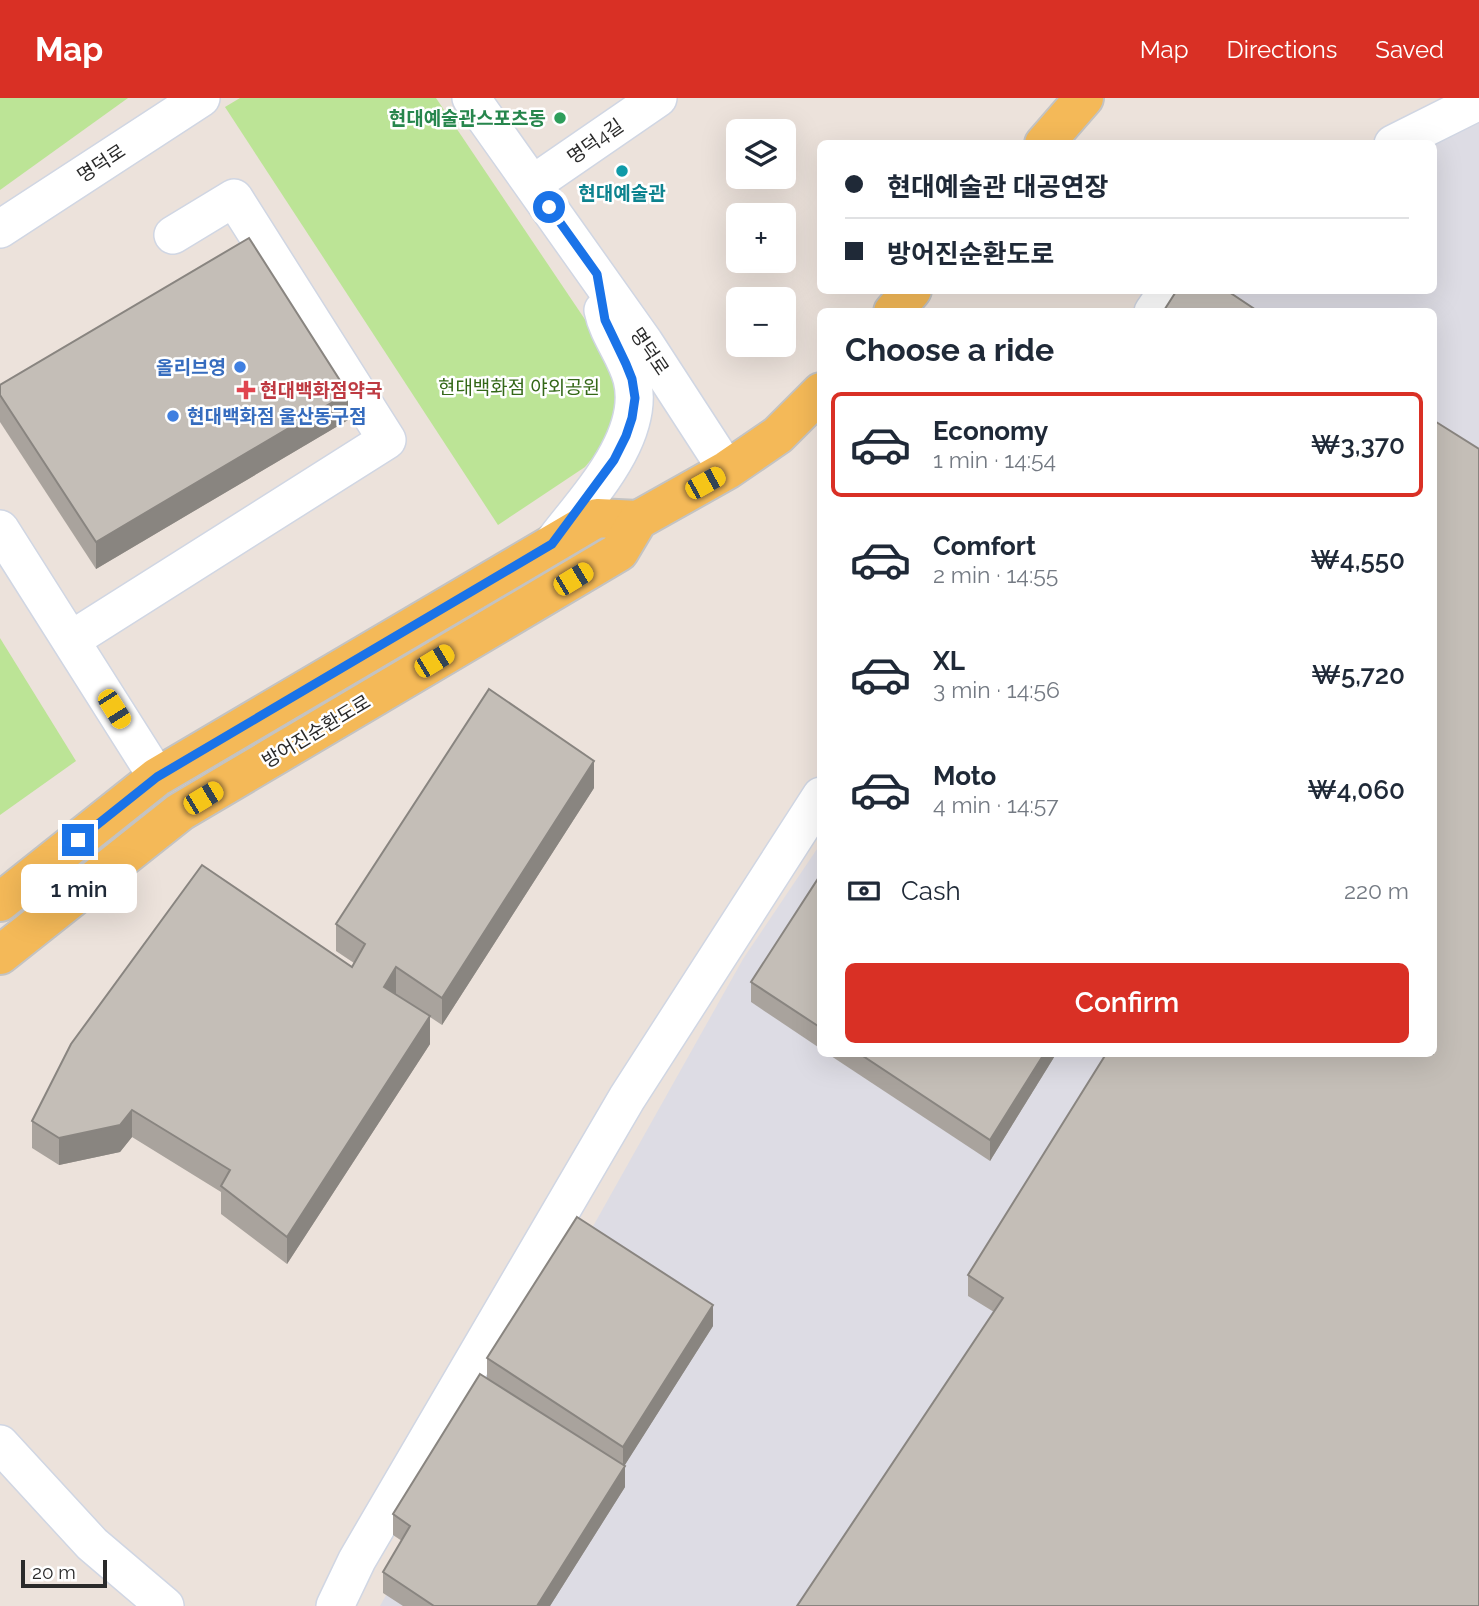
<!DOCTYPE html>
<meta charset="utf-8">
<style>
body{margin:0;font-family:Raleway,"Noto Sans KR",sans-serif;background:#f2f2f3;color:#1f2937;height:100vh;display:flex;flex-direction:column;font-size:26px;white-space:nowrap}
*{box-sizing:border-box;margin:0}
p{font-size:23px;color:#747a83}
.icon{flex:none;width:38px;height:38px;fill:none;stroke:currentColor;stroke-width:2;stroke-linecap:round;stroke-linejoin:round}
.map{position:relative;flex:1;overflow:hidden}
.sheet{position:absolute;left:817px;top:210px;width:620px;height:749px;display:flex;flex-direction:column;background:#fff;border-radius:10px;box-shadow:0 7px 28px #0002}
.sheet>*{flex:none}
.hud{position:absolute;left:817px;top:42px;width:620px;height:154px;border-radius:10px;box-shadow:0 7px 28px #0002;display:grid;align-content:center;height:154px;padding:0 28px;background:#fff}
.tools{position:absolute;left:726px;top:21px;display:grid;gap:14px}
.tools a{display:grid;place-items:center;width:70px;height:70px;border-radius:10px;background:#fff;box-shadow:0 7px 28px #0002;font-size:35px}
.scale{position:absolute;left:21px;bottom:18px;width:86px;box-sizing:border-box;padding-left:7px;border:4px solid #2a2a2a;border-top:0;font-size:19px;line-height:24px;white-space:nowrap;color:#2a2a2a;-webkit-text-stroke:5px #fff;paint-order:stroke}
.end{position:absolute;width:32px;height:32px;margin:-16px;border:9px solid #1a73e8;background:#fff;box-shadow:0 0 0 4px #fff}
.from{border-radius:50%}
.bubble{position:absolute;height:49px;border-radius:10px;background:#fff;box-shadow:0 7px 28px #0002;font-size:23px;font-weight:600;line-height:49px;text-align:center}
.car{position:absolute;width:21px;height:42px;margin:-21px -10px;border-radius:9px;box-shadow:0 0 5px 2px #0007;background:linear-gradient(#f5c518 24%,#345 0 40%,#f5c518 0 76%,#345 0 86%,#f5c518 0)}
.hud b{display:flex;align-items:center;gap:24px;height:66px;font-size:26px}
.hud b+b{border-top:2px solid #e0e1e3}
.hud i{width:18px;height:18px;background:#1f2937}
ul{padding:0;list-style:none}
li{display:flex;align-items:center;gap:21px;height:105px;margin:0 14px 10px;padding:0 14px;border:4px solid transparent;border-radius:10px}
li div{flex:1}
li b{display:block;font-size:26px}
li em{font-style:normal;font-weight:600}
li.on{border-color:#d93025}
li>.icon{width:63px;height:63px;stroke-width:1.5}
h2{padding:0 28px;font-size:32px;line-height:84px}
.pay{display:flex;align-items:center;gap:18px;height:77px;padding:0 28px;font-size:26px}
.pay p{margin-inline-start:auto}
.primary-button{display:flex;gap:14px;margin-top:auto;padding:14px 28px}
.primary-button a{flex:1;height:80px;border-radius:10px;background:#d93025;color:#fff;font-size:28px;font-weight:600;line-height:80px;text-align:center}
header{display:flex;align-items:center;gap:42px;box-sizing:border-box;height:98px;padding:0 35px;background:#d93025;color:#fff}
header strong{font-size:33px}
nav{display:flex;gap:38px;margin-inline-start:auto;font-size:24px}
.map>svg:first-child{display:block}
</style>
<header>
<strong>Map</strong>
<nav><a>Map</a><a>Directions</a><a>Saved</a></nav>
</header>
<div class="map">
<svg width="1479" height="1508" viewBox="0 0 1479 1508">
<rect width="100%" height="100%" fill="#ece2db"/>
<!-- industrial -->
<path fill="#dddce4" d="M1479,18V1508H380L743,861L821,745V956H1433V214L1179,213L1193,193L1433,192V46Z"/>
<!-- green -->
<g fill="#bce496">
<path d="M0,0H128L0,92Z"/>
<path d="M240,0H436L621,275L611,338L585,369L498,427L225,9Z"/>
<path d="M0,540L76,663L0,717Z"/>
</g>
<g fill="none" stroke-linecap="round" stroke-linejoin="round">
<!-- minor casing -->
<g stroke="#d0d6e3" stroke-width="40">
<g id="minor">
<path d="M471,0L644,244L727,372"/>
<path d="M1393,46L1479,3"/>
<path d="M533,86L658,0"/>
<path d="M0,131L201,0"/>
<path d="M1153,214L1168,192"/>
<path d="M0,431L157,679"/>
<path d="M552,446C584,403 647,340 632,281C626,257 608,237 603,212"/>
<path d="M71,542L387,342L234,100L173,137"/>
<path d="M0,1346L92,1446L165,1508"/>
<path d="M335,1508L357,1462L627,1000L821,698"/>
</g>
</g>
<!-- major casing -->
<g stroke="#c3c3c3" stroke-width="42">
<g id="major">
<path d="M1044,46L1084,0"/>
<path d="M893,214L912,192"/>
<path d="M0,804L157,679L597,420L638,422"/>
<path d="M0,857L180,714L619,454L638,422L727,372L778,337L821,294"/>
</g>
</g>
<!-- minor -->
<use href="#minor" stroke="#fff" stroke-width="37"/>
<!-- major -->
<use href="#major" stroke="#f4b958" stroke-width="38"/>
</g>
<!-- wall -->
<g fill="#a9a39d">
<path d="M0,287L348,322L96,471L0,324Z"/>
<path d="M594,690L442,927L430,919V946L287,1166L221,1116V1094L132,1039L120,1054L59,1067L32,1050V1023L352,869L354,865L336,853V826Z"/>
<path d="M821,776V951L751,904V884Z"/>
<path d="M828,956H1056L990,1063Z"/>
<path d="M1106,956L1479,1508L994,1214L968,1198V1177Z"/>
<path d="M713,1228L624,1368L625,1389L550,1508H403L383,1495V1474L402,1443L393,1437V1416L487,1280V1260Z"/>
</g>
<!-- shaded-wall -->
<g fill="#898580">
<path d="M348,295V322L96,471V444Z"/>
<path d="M594,663V690L442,927V900Z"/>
<path d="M396,869V896L384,916V889Z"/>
<path d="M430,918V946L287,1166V1139Z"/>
<path d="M1044,956H1056L990,1063V1042Z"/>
<path d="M132,1012V1039L120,1054L59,1067V1040Z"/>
<path d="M713,1207V1228L623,1370V1349Z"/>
<path d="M625,1368V1389L550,1508H537Z"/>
</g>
<!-- building -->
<g fill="#c4beb7" stroke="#898580" stroke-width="2">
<path d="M249,140L348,295L96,444L0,297V287Z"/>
<path d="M1177,192H1226L1259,214H1163Z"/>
<path d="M1433,322L1479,351V1508H797L1003,1200L968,1177L1106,956H1433Z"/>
<path d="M489,591L594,663L442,900L396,869L384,889L430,918L287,1139L221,1088L230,1072L132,1012L120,1027L59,1040L32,1023L71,946L202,767L352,869L365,846L336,826Z"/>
<path d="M821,776V930L751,884Z"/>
<path d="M860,956H1044L990,1042Z"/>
<path d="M577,1119L713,1207L623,1349L487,1260Z"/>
<path d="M480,1276L625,1368L537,1508H434L383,1474L410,1428L393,1416Z"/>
</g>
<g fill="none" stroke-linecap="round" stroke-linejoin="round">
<!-- route -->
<path stroke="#1a73e8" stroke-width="9" d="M78,742L157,679L552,446L614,362L626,338L632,320L635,300L632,281L626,266L605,222L597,176L549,109"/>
</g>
<!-- markers -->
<circle fill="#2e9e5b" stroke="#fff" stroke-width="2.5" cx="560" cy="20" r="7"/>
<circle fill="#0f9aa8" stroke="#fff" stroke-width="2.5" cx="622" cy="73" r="7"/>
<g fill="#3f7fe0" stroke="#fff" stroke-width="2.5">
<circle cx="240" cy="269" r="7"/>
<circle cx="173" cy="318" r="7"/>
</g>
<path fill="#e0444e" stroke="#fff" stroke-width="2.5" d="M242.5 281.5h7v7h7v7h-7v7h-7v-7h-7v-7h7z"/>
<g text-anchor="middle" stroke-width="5" stroke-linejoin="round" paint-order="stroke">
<!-- leisure labels -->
<g font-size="19" font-weight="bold" fill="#27864d" stroke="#fff" text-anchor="end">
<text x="546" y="27">현대예술관스포츠동</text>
</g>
<!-- street labels -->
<g font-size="19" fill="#2a2a2a" stroke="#fff">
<text transform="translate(595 43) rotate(-35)" y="7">명덕4길</text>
<text transform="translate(101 65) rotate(-33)" y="7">명덕로</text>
<text transform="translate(650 253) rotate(56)" y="7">명덕로</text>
<text transform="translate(316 633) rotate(-31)" y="7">방어진순환도로</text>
</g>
<!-- culture labels -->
<g font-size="19" font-weight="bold" fill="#0d838f" stroke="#fff">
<text x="622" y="102">현대예술관</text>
</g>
<!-- shop labels -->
<g font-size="19" font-weight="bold" fill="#366cbe" stroke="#fff" text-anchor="end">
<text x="226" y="276">올리브영</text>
<text x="187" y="325" text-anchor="start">현대백화점 울산동구점</text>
</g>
<!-- park labels -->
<g font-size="19" fill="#346818" stroke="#fff">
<text x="519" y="296">현대백화점 야외공원</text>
</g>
<!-- health labels -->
<g font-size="19" font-weight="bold" fill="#be3a42" stroke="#fff" text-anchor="start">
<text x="260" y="299">현대백화점약국</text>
</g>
</g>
</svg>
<div class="tools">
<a><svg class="icon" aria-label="layers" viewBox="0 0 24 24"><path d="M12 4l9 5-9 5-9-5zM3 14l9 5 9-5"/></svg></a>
<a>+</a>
<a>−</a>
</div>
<div class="scale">20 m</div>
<i class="end from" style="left:549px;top:109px"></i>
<i class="end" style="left:78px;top:742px"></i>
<div class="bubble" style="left:21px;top:766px;width:116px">1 min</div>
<i class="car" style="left:705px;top:385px;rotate:61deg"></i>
<i class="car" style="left:573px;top:481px;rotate:59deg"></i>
<i class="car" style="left:434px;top:563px;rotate:59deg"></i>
<i class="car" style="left:114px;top:611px;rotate:148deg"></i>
<i class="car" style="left:203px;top:700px;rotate:59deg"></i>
<div class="hud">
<b><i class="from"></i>현대예술관 대공연장</b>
<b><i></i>방어진순환도로</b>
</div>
<section class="sheet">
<h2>Choose a ride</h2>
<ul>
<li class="on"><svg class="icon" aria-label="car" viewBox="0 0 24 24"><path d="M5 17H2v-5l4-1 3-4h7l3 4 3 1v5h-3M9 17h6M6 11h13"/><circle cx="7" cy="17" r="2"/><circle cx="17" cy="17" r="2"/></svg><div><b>Economy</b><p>1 min · 14:54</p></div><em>₩3,370</em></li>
<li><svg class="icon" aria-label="car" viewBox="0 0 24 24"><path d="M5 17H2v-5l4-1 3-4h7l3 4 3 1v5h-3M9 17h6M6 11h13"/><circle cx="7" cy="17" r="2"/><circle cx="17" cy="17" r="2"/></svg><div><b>Comfort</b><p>2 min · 14:55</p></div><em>₩4,550</em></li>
<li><svg class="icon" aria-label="car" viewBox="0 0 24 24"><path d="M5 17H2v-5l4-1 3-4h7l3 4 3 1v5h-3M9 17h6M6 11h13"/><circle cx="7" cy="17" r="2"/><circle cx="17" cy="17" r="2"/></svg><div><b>XL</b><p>3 min · 14:56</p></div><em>₩5,720</em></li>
<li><svg class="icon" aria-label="car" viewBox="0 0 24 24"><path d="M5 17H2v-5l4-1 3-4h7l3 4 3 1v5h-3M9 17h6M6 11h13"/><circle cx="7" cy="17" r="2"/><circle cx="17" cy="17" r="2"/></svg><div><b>Moto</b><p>4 min · 14:57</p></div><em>₩4,060</em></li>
</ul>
<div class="pay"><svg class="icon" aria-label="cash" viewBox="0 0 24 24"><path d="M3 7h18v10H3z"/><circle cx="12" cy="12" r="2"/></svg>Cash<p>220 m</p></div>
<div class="primary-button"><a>Confirm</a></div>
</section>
</div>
